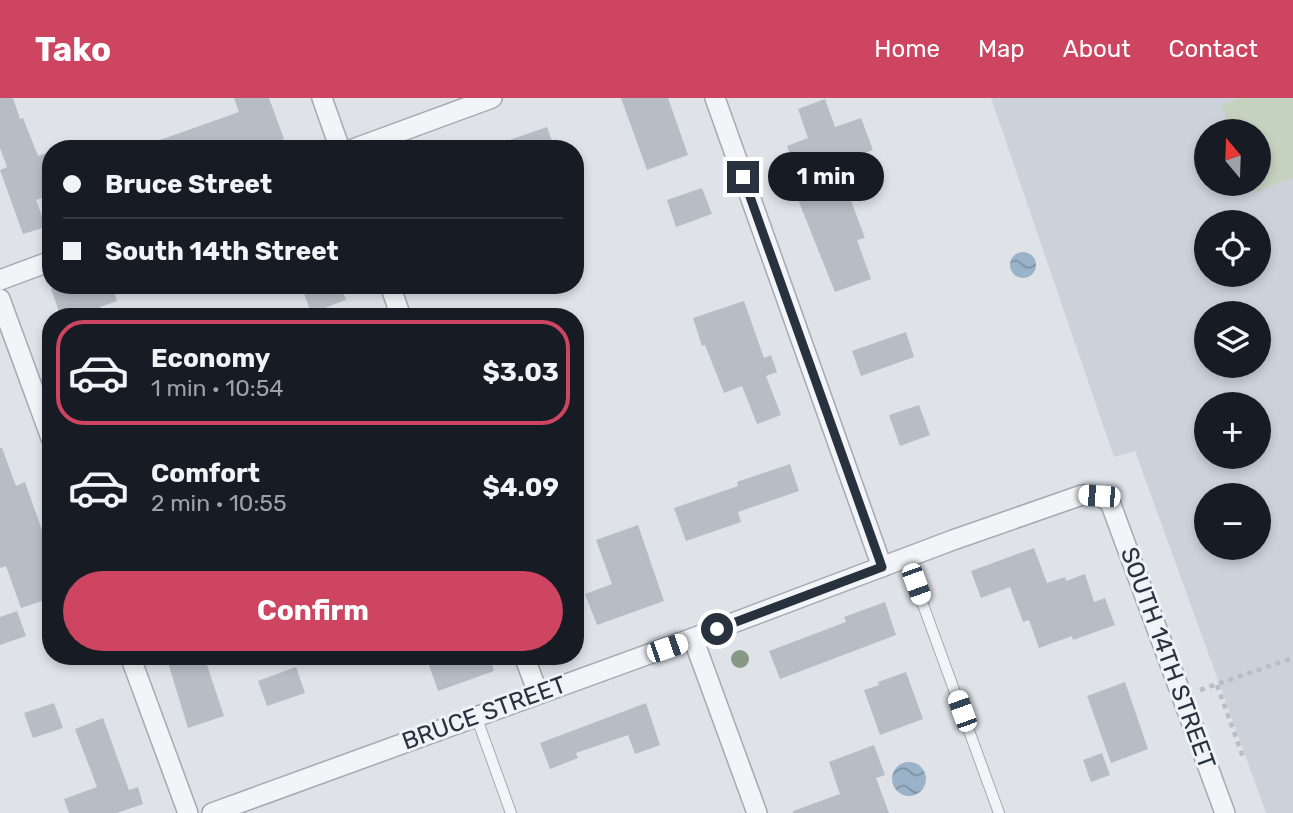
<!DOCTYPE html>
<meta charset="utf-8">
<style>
body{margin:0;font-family:Rubik,sans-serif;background:#20242c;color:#f1f3f6;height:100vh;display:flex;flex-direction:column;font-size:26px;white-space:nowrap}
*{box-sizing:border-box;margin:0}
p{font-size:23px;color:#9ea1a6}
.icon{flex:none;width:38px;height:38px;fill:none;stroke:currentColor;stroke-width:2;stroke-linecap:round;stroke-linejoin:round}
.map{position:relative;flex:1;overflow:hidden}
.side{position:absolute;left:42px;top:210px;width:542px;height:357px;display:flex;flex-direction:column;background:#171b24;border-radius:28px;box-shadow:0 4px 10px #0003}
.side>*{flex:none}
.banner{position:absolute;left:42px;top:42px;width:542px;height:154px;border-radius:28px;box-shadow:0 4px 10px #0003;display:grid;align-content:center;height:154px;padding:0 21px;background:#171b24}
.needle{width:46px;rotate:341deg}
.buttons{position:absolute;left:1194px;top:21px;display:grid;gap:14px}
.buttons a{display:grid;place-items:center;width:77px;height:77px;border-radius:50%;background:#171b24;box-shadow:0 4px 10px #0003;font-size:35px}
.end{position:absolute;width:32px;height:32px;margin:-16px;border:9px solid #28323f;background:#fff;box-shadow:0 0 0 4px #fff}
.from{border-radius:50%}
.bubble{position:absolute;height:49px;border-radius:24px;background:#171b24;box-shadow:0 4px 10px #0003;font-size:23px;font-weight:700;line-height:49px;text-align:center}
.car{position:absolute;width:21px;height:42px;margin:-21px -10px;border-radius:9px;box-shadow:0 0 5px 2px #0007;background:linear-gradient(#fff 24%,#345 0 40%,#fff 0 76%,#345 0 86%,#fff 0)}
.banner b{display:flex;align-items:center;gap:24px;height:66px;font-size:26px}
.banner b+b{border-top:2px solid #363941}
.banner i{width:18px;height:18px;background:#f1f3f6}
ul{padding:12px 0 0;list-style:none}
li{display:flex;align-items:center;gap:21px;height:105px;margin:0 14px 10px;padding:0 7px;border:4px solid transparent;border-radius:28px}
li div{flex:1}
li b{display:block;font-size:26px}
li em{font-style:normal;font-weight:700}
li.on{border-color:#cd4560}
li>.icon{width:63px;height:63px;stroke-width:1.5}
.button{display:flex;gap:14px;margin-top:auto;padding:14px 21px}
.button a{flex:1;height:80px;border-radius:42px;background:#cd4560;color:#fff;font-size:28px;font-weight:700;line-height:80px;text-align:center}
header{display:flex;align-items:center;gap:42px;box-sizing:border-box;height:98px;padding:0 35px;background:#cd4560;color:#fff}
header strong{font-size:33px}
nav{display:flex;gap:38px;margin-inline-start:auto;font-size:24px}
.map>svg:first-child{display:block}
</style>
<header>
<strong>Tako</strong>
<nav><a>Home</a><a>Map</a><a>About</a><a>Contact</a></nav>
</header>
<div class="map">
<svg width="1293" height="715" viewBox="0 0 1293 715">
<defs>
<pattern id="water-waves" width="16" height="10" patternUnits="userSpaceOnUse" patternTransform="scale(1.75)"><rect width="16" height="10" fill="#9ab3c8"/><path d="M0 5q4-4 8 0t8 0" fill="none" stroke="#7e92a4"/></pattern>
</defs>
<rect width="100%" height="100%" fill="#dfe3e8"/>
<!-- built -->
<path fill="#cdd2da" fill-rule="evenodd" d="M991,0H1293V715H1266L1135,353L1114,359ZM1206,33H1258V86H1206ZM1206,124H1258V177H1206ZM1206,215H1258V268H1206ZM1206,306H1258V359H1206ZM1206,397H1258V450H1206Z"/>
<!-- park -->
<path fill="#c6d2c0" d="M1239,0H1293V80L1254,95L1250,86H1258V33H1231L1221,7Z"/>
<!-- water -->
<g fill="url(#water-waves)">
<circle cx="1023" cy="167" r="13"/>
<circle cx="909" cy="681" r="17"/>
</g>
<!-- building -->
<g fill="#b7bdc5">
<path d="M0,0H13L20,21L23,20L38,58L51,53V97L36,102L46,129L23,136L0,72L7,69L0,50Z"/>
<path d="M234,0H269L284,41L257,51H144L143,48L239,14Z"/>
<path d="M621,0H668L688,57L647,72Z"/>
<path d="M825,1L835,29L861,20L873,52L837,65L865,140L857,142L871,181L835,194L795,94L803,91L787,48L808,40L798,11Z"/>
<path d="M547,29L555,51H493L492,48Z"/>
<path d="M702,90L712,116L676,129L667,102Z"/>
<path d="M62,187H112L117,203L100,209L103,219H61L51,191Z"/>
<path d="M301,187H340L346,202L311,215Z"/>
<path d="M744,203L764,260L771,257L777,274L766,278L781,317L757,326L742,288L724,295L705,247L702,248L693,220Z"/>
<path d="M906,234L914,259L861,278L852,253Z"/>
<path d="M919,307L930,337L900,348L889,317Z"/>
<path d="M0,350H2L16,388L25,384L51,458V500L21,510L6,468L0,470Z"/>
<path d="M790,366L799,393L738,414L741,424L686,443L674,410L738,388L737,384Z"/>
<path d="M638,427L664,503L597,527L585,496L612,486L596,442Z"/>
<path d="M1034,450L1047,485L1065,479L1066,483L1085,476L1094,504L1105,500L1115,527L1073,542L1072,538L1039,550L1029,522L1023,524L1010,489L981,500L971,473Z"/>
<path d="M885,504L896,537L780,581L769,553L846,524L844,519Z"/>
<path d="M17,513L26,538L0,547V519Z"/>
<path d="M166,558H204L224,618L188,630Z"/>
<path d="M444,558H489L494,573L438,593L428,564Z"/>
<path d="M296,569L305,595L267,608L258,583Z"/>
<path d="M906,574L923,621L880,637L864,592L879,587L878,584Z"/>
<path d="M1125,584L1148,651L1111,665L1087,598Z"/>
<path d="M54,605L63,630L33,640L24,615Z"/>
<path d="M646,605L660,647L635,656L628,637L576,655L578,660L550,671L540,645Z"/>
<path d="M103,620L129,692L138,689L143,706L117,715H69L64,701L97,689L75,631Z"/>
<path d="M874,647L885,677L876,680L889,715H793V713L840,696L829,664Z"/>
<path d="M1102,655L1110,677L1091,684L1083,662Z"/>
</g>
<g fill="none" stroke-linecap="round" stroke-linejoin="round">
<!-- service casing -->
<g stroke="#a4aab2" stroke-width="12">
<g id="service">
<path d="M906,460L999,715"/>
<path d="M476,618L511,715"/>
</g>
</g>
<!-- minor casing -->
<g stroke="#a4aab2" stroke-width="22">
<g id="minor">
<path d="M322,0L340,51"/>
<path d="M715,0L882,469"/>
<path d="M353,51L492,0"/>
<path d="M0,182L51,163"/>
<path d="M390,187L401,219"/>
<path d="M0,201L51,340"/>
<path d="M693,540L757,715"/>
<path d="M130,558L188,715"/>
<path d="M524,558L538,595"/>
<path d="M212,715L693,540L953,442L1082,397L1099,398L1110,404L1225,715"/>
</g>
</g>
<!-- path -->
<g stroke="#b9bec3" stroke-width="4.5" stroke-dasharray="5 5" stroke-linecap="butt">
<path d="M1217,587L1243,659"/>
<path d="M1200,592L1293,560"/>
</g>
<!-- service -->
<use href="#service" stroke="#f2f4f7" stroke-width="10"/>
<!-- minor -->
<use href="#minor" stroke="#f2f4f7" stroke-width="19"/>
</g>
<!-- trees -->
<circle fill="#879886" cx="740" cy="561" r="9"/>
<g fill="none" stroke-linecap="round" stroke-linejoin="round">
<!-- route -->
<path stroke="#28323f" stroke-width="9" d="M717,531L882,469L743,79"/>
</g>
<g text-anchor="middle" stroke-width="6" stroke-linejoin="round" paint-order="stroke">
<!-- street labels -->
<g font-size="24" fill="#28323f" stroke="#eff2f6">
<text transform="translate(1168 560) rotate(70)" y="8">SOUTH 14TH STREET</text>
<text transform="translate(484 615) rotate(-20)" y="8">BRUCE STREET</text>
</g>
</g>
</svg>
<div class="buttons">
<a><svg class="needle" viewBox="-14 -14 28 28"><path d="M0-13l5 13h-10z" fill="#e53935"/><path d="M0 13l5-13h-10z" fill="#9ea1a6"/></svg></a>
<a><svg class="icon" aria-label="locate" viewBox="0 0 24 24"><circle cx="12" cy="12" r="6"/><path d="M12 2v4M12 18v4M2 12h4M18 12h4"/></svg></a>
<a><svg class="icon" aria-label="layers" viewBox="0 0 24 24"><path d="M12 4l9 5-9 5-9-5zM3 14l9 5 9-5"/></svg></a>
<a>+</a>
<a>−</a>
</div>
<i class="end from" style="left:717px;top:531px"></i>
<i class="end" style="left:743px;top:79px"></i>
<div class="bubble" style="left:768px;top:54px;width:116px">1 min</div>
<i class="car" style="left:1099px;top:398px;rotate:274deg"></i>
<i class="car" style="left:916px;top:486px;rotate:160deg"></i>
<i class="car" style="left:667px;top:550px;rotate:71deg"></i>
<i class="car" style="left:962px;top:613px;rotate:340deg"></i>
<div class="banner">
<b><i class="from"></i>Bruce Street</b>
<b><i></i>South 14th Street</b>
</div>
<section class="side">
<ul>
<li class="on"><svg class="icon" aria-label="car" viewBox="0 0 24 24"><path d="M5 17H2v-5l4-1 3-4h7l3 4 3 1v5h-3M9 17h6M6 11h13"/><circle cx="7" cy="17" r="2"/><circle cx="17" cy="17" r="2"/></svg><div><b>Economy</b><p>1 min · 10:54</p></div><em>$3.03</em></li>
<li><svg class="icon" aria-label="car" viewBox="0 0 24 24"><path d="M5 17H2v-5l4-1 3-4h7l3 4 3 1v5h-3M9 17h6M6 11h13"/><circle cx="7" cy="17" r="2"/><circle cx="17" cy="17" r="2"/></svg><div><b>Comfort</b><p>2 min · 10:55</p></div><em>$4.09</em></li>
</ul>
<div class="button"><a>Confirm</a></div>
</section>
</div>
